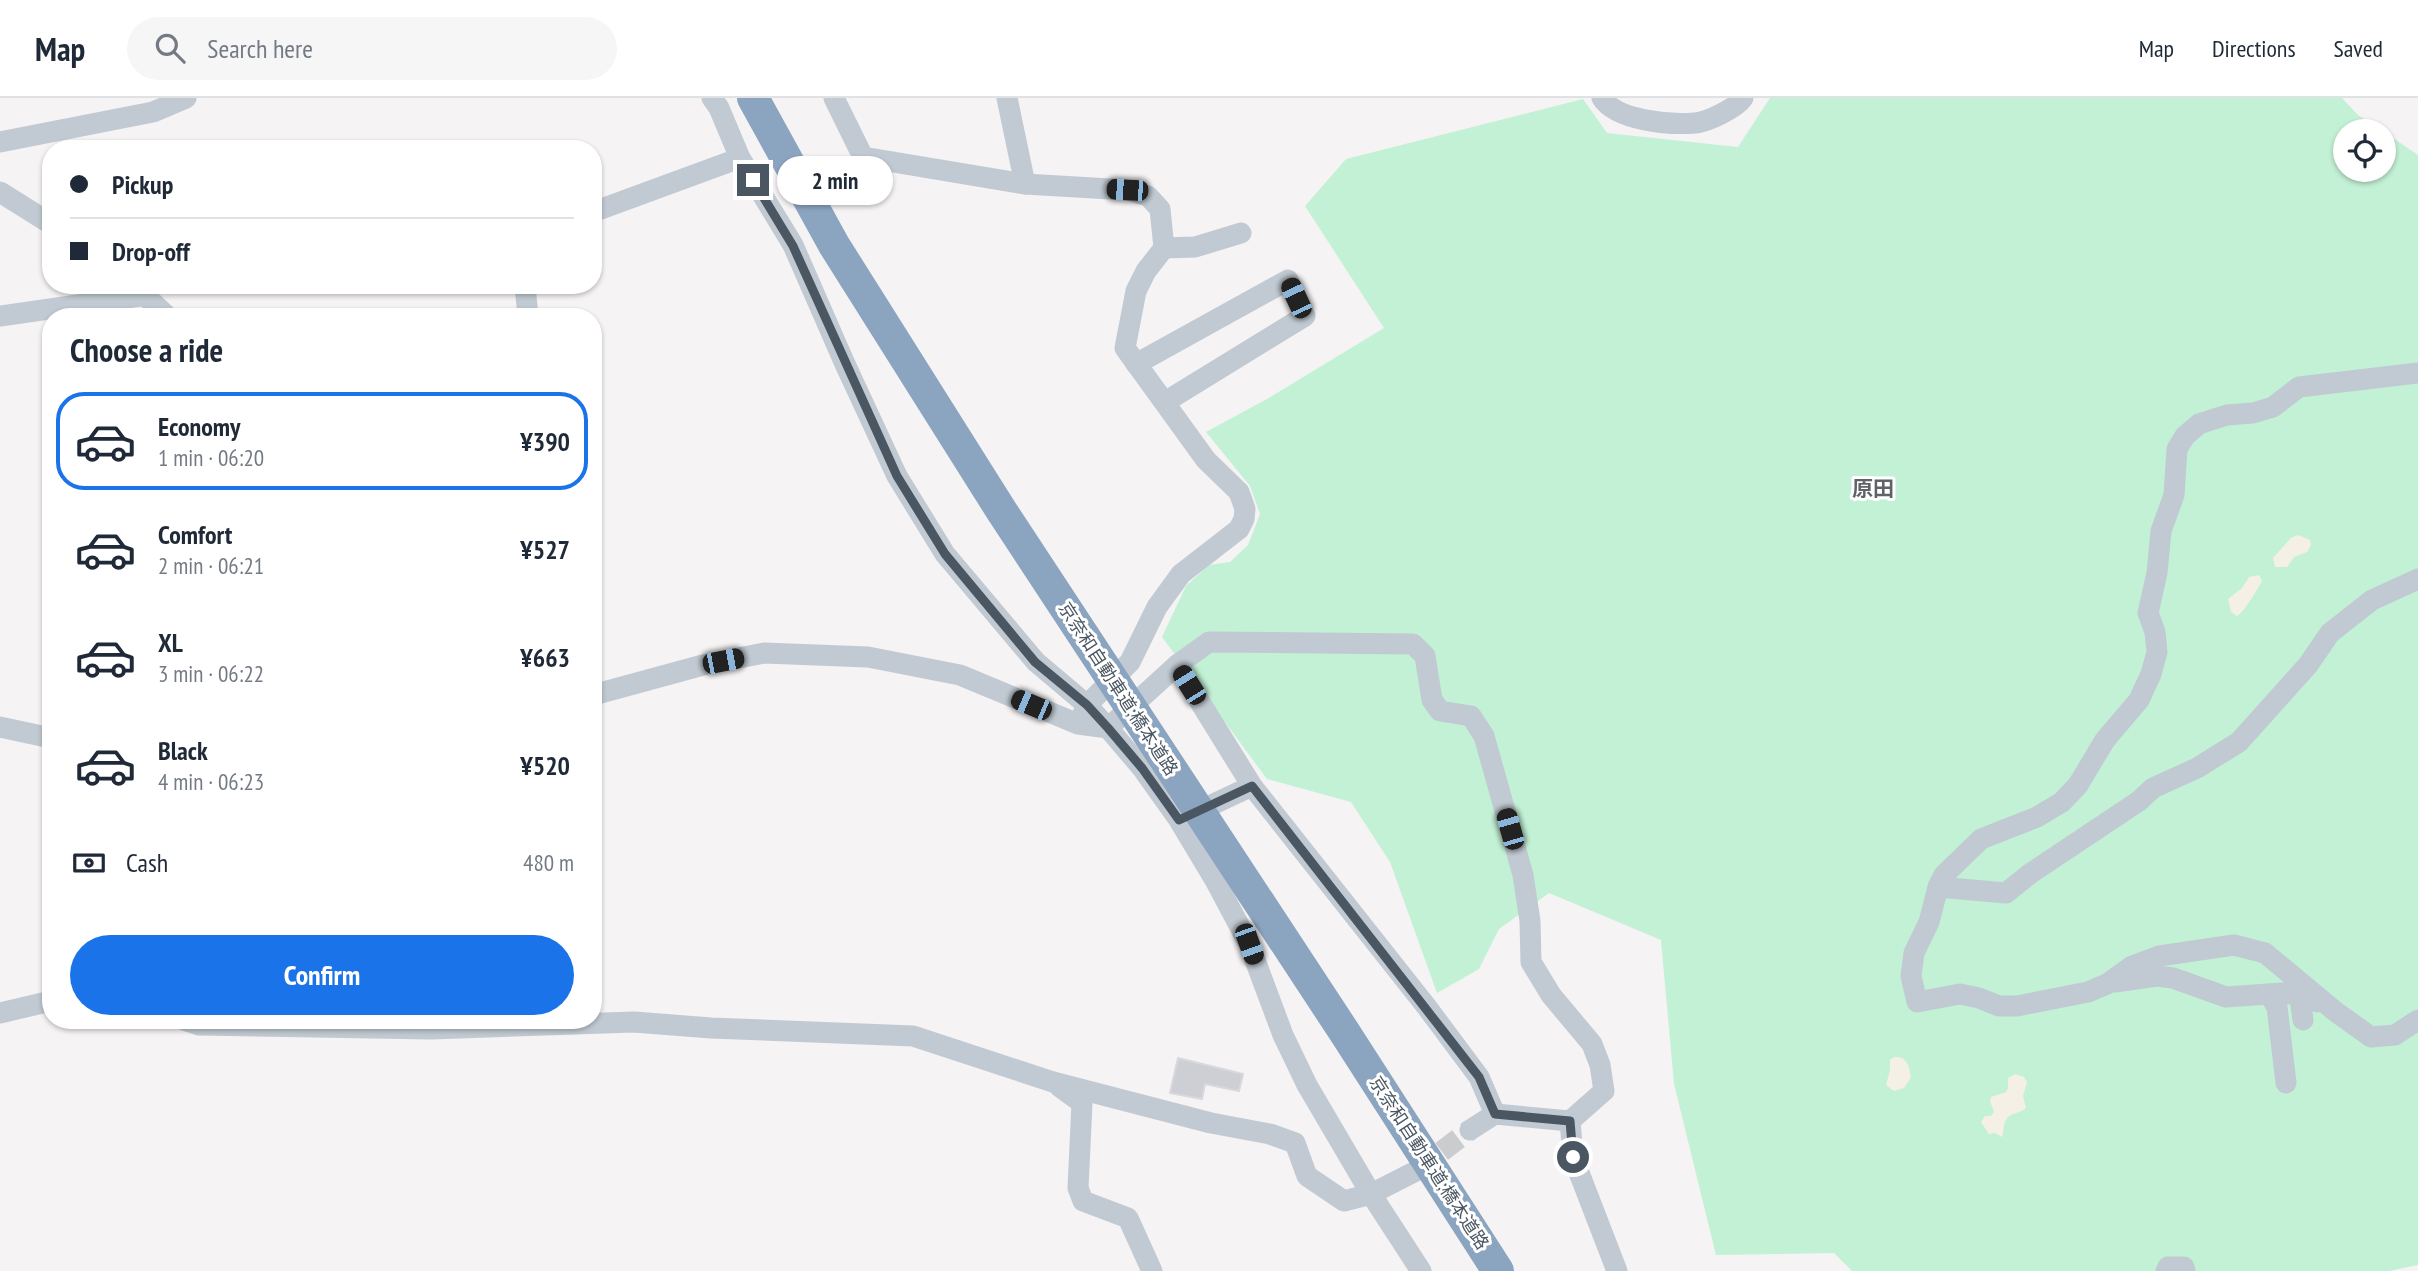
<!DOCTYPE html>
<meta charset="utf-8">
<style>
body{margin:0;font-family:"PT Sans Narrow","Noto Sans JP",sans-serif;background:#f6f6f7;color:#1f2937;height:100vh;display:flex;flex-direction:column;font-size:26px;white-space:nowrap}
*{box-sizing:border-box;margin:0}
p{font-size:23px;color:#747a83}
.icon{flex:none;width:38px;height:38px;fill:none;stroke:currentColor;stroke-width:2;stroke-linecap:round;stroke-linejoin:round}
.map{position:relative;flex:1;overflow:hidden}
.side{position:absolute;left:42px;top:210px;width:560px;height:721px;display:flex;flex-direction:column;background:#fff;border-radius:28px;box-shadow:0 2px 5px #0004}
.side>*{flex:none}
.banner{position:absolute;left:42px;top:42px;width:560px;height:154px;border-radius:28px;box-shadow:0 2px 5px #0004;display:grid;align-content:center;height:154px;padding:0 28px;background:#fff}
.controls{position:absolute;left:2333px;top:21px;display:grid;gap:14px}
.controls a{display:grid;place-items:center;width:63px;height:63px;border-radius:50%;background:#fff;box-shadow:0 2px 5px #0004;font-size:35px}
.end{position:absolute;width:32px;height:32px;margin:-16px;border:9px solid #4a5661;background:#fff;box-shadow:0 0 0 4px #fff}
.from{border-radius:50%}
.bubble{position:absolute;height:49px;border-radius:24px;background:#fff;box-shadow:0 2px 5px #0004;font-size:23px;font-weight:700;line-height:49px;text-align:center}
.car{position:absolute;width:21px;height:42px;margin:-21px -10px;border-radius:9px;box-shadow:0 0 5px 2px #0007;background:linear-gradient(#222 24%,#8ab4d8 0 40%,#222 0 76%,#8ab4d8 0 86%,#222 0)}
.banner b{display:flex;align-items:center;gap:24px;height:66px;font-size:26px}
.banner b+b{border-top:2px solid #e0e1e3}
.banner i{width:18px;height:18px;background:#1f2937}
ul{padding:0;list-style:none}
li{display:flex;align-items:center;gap:21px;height:98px;margin:0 14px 10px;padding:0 14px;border:4px solid transparent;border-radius:28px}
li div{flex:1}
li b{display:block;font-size:26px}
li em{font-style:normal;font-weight:700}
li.on{border-color:#1a73e8}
li>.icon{width:63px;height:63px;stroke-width:1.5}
h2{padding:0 28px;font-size:32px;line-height:84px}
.pay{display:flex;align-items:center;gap:18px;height:77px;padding:0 28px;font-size:26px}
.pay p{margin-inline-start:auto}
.cta{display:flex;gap:14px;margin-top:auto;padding:14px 28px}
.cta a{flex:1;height:80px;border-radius:42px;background:#1a73e8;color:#fff;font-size:28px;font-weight:700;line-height:80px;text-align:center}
header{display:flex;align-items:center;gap:42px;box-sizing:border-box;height:98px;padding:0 35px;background:#fff;border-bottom:2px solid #e0e1e3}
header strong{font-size:33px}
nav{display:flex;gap:38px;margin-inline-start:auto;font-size:24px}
.search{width:490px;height:63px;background:#f6f6f7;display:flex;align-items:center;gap:18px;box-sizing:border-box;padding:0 24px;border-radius:38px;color:#747a83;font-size:26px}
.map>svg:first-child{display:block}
</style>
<header>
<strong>Map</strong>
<div class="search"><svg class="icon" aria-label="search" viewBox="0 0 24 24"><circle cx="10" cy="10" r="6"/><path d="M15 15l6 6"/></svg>Search here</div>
<nav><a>Map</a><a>Directions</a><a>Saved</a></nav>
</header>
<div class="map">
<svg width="2418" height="1173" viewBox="0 0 2418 1173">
<rect width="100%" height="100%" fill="#f5f3f3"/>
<!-- green -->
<path fill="#c3f1d5" d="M1770,0H2342L2358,17L2382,33H2345V72H2384V34L2418,57V1167L2389,1173H1852L1834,1155L1716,1157L1674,986L1661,842L1549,795L1499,831L1479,871L1437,895L1390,764L1351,704L1267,681L1162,539L1186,488L1209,467L1230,464L1248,447L1260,416L1250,388L1206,334L1267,301L1384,230L1305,108L1346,61L1583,1L1607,35L1738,49Z"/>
<!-- sand -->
<g fill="#f5f0e5">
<path d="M2298,437L2310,442L2311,447L2307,454L2294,459L2287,469H2275L2273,460L2291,440Z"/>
<path d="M2259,477L2262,483C2258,491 2244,514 2237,518L2231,514L2228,501L2242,490L2249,479Z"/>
<path d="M1894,959C1907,958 1909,968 1911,979L1904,990L1894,993L1886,987L1890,972V962Z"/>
<path d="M2015,976L2024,979L2027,984L2023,998L2026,1010C2020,1016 2010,1014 2006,1022C2003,1027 2004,1034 2002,1039L1995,1035L1989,1036L1981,1024L1985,1018H1991L1994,1014L1990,1003L1991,999L2006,994L2008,990V980Z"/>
</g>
<!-- building -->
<path fill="#cdcfd5" stroke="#d7d9de" stroke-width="2" d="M1178,960L1243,976L1239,993L1205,986L1202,1001L1170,995Z"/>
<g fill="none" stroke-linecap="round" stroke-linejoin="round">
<!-- minor-tunnel -->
<path stroke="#caccce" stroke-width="21" stroke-dasharray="21 10" stroke-linecap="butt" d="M1417,1072L1470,1032"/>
<!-- minor -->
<g stroke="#c1cad2" stroke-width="21">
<path d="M712,0L719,10L740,60L793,147L845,266L897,378L945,456L1036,564L1087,607L1108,630L1142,670L1179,722L1215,782L1249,846L1283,937L1307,987L1371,1096L1421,1173"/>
<path d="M834,0L863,59L1025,86L1127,92L1148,98L1160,111L1164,150L1146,173L1136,193L1125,250L1206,362L1239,394L1245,411L1244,421L1239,431L1181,476L1157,509L1130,564L1087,607L1082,618"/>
<path d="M1007,0L1025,86"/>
<path d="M1602,0C1617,23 1670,27 1695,25C1708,24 1736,10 1743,0"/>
<path d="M0,44L153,14L186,0"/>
<path d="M0,94L51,126"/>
<path d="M593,114L740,60"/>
<path d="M1164,150L1195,149L1241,135"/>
<path d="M525,187L528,219"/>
<path d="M136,189L168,219"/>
<path d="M0,218L147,197"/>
<path d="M1136,266L1288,182L1305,218L1165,304"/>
<path d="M2418,275L2299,289L2273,309L2253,315L2227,317L2211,322L2199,326L2185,338L2177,351L2174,397L2161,433L2157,475L2148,515L2155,534L2157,554L2151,576L2139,602L2105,642L2078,687L2062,704L2037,719L1981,741L1944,777L1938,789L1929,824L1914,855L1911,878L1917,904L1960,896L1979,900L1999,908H2017L2088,894L2107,886L2132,868L2159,858L2234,847L2265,855L2336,914L2371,939L2395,937L2418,922"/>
<path d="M1177,567L1252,688L1426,908L1479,979L1495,1016"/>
<path d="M593,597L703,567L764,555L868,559L960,577L1078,626L1108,630L1177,567L1209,544L1413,546L1425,558L1432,602L1440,613L1471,618L1484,638L1523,777L1530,823L1531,864L1551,897L1592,946L1600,967L1604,993L1570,1023L1495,1016L1470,1032"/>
<path d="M0,629L51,640"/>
<path d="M1188,718L1252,688"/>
<path d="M1938,789L2006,795L2031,775L2139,703L2153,690L2197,670L2239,644L2308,567L2330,535L2372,502L2418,481"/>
<path d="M2115,884L2157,878L2173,880L2226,899L2282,895L2293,896L2300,900L2311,899L2317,904"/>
<path d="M2269,896L2277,909L2286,985"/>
<path d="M2300,900L2303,922"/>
<path d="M0,915L51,903"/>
<path d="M184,922L199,927L431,931L634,924L711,930L913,938L1053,984L1211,1025L1270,1036L1295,1045L1307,1078L1344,1103L1371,1096L1416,1073"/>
<path d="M1060,989L1082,1005L1078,1090L1083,1103L1128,1120L1152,1173"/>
<path d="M1570,1023L1573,1059L1617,1173"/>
<path d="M2166,1173L2168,1169H2184L2185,1173"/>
</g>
<!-- highway -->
<path stroke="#8ba5c1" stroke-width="32" d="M753,0L834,147L1001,412L1345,935L1498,1173"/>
</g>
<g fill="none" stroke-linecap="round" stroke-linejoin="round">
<!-- route -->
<path stroke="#4a5661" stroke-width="9" d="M753,82L793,148L897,378L945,456L1035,564L1087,607L1108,630L1142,670L1179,722L1252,688L1479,979L1495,1016L1570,1023L1573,1059"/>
</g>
<g text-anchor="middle" stroke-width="6" stroke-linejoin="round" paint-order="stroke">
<!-- street labels -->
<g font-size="18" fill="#4a5661" stroke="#fff">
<text transform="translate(1118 591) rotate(57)" y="6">京奈和自動車道;橋本道路</text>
<text transform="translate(1429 1065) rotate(57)" y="6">京奈和自動車道;橋本道路</text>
</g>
<!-- quarter labels -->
<g font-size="21" font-weight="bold" fill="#5f6368" stroke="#fff">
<text x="1873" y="398">原田</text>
</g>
</g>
</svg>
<div class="controls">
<a><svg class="icon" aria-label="locate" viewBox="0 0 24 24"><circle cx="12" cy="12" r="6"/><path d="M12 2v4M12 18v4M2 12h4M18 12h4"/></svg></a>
</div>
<i class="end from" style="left:1573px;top:1059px"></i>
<i class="end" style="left:753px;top:82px"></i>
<div class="bubble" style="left:777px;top:58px;width:116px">2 min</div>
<i class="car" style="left:1127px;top:92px;rotate:273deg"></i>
<i class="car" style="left:1296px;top:200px;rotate:335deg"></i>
<i class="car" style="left:723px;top:563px;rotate:79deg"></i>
<i class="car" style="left:1189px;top:587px;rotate:328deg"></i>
<i class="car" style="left:1031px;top:607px;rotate:293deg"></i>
<i class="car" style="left:1510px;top:731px;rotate:344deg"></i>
<i class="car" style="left:1249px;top:846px;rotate:160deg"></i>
<div class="banner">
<b><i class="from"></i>Pickup</b>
<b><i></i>Drop-off</b>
</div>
<section class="side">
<h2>Choose a ride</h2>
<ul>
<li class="on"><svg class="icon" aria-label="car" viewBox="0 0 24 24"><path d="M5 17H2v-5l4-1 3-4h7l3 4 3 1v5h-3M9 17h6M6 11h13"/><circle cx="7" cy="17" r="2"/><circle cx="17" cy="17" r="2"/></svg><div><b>Economy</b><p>1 min · 06:20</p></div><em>¥390</em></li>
<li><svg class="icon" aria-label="car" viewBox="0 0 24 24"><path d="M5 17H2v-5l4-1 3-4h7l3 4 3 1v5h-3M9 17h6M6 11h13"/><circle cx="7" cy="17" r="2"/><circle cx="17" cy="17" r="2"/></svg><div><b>Comfort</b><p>2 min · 06:21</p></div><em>¥527</em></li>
<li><svg class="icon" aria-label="car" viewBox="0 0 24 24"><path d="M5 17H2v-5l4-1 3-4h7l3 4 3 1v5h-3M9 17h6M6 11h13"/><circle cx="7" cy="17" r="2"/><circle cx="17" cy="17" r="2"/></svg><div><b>XL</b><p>3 min · 06:22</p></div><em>¥663</em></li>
<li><svg class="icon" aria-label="car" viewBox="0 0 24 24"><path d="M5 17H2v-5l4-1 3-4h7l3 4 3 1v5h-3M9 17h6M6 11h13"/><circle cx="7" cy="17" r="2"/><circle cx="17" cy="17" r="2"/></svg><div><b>Black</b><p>4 min · 06:23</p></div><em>¥520</em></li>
</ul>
<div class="pay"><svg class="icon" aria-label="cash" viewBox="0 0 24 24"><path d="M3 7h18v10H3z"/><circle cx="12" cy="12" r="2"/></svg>Cash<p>480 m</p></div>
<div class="cta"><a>Confirm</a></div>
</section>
</div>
